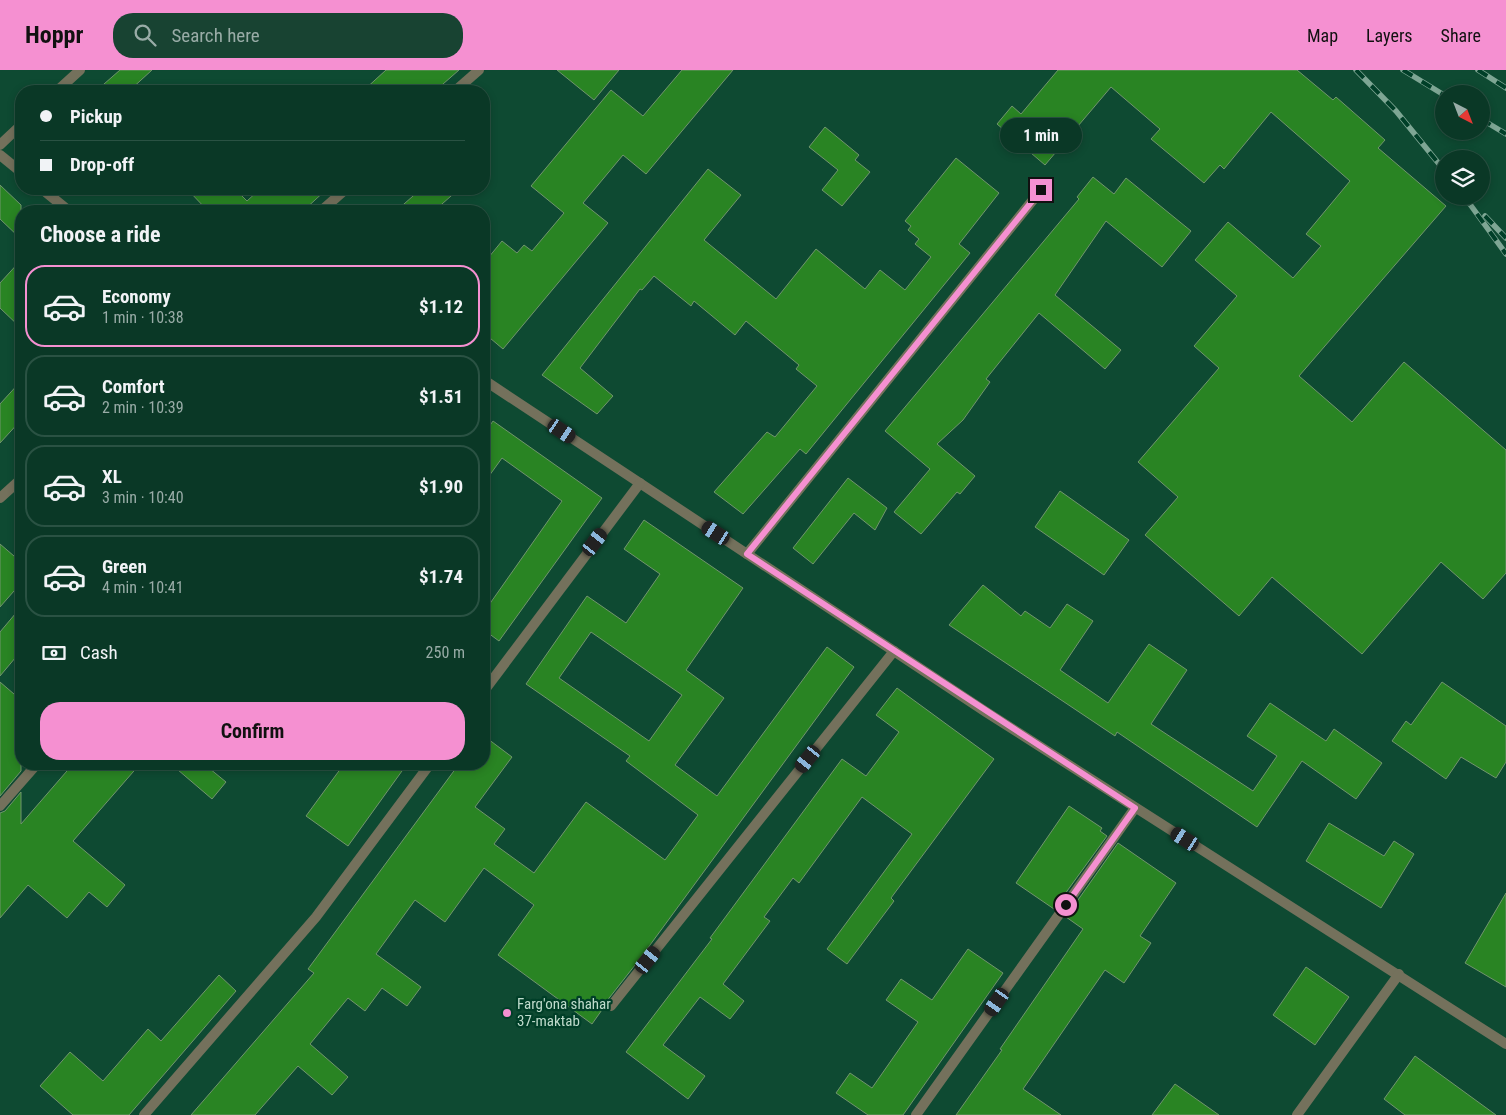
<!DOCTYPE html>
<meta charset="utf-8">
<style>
body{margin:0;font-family:"Roboto Condensed",sans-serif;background:#184332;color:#f1f3f6;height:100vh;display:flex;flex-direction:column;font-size:19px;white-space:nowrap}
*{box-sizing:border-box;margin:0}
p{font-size:16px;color:#99aca7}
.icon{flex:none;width:28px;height:28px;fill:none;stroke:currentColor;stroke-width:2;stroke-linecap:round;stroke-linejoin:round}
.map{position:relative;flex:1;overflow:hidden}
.drawer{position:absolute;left:15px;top:135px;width:475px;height:565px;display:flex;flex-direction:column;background:#0a3826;border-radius:20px;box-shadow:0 2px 8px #0003,0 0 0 1px #2a5243}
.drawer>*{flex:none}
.hud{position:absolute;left:15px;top:15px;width:475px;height:110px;border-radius:20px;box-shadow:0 2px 8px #0003,0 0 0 1px #2a5243;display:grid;align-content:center;height:110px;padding:0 25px;background:#0a3826}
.needle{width:32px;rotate:138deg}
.tools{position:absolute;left:1435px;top:15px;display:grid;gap:10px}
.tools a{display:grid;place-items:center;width:55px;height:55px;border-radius:50%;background:#0a3826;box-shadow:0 2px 8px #0003,0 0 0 1px #2a5243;font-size:25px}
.end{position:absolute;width:22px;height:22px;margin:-11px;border:6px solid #f590d1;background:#111;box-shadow:0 0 0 2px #111}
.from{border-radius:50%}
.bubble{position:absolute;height:35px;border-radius:18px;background:#0a3826;box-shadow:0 2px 8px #0003,0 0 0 1px #2a5243;font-size:16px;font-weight:700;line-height:35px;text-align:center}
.car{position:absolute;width:15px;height:30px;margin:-15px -8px;border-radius:6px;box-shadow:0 0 4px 1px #0007;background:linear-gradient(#222 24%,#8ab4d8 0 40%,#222 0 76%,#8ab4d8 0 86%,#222 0)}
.hud b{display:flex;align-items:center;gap:18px;height:48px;font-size:19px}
.hud b+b{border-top:1px solid #2a5243}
.hud i{width:12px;height:12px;background:#f1f3f6}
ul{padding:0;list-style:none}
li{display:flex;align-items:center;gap:15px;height:82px;margin:0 10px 8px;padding:0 15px;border:2px solid #2a5243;border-radius:20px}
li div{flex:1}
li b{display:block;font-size:19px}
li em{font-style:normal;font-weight:700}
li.current{border-color:#f590d1}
li>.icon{width:45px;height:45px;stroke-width:1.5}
h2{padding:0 25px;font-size:22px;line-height:60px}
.pay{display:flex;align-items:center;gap:12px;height:55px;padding:0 25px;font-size:19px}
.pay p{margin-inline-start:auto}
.button{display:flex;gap:10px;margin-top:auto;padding:10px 25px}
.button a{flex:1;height:58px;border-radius:20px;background:#f590d1;color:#111;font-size:20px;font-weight:700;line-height:58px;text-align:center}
header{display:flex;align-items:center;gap:30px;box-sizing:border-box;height:70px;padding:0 25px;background:#f590d1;color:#111}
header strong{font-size:24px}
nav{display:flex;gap:28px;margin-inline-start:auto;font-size:18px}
.search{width:350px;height:45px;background:#184332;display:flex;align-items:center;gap:12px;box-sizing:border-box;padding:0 18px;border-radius:20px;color:#99aca7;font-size:19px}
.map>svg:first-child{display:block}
</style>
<header>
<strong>Hoppr</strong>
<div class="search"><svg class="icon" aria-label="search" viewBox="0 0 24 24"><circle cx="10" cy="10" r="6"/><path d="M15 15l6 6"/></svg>Search here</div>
<nav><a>Map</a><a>Layers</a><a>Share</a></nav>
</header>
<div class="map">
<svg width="1506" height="1045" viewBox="0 0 1506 1045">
<rect width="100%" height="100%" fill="#0e4a32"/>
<!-- building -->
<g fill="#298423" stroke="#71956d" fill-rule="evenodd">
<path d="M120,0H152L129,21H96Z"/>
<path d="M386,0H459L435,21H363Z"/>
<path d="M557,0H619L594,30Z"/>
<path d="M682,0H733L646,104L623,85L583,133L608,153L503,279L484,263V193L502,171L517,183L524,175L532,181L564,143L531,116L611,20L643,46Z"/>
<path d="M1058,0H1297L1333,30L1336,27L1385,70L1378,78L1446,136L1299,306L1352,352L1404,292L1506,380V503L1483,529L1441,492L1362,584L1272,507L1239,546L1145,465L1178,427L1138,392L1219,298L1194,276L1237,226L1195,190L1228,152L1293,208L1321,176L1306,164L1350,111L1271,42L1224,99L1220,95L1204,113L1151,69L1160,59L1111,17L1045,95L997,54L1012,36L1021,44Z"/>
<path d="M825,57L859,85L855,90L870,102L842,136L822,120L838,100L809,77Z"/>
<path d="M956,88L999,123L959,174L970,183L806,384L800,379L743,444L714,422L767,362L775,367L817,316L796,299L799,295L746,251L735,265L694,231L691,236L654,206L642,220L640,219L580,298L613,326L597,344L542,305L708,99L741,125L704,170L776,229L816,179L865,219L880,200L905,220L931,187L915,174L919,169L908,160L911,156L905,151Z"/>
<path d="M1093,107L1114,124L1126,108L1191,161L1162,197L1106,151L1055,225L1121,280L1105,299L1039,243L986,309L990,312L963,350L937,374L975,406L960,424L957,422L921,464L894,442L930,399L885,361L1079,129L1077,127Z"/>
<path d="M0,115L21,135V169L0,149Z"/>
<path d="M187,119H235L247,131L260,119H327L303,141H208Z"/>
<path d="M421,119H459L434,141H396Z"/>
<path d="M21,190V258L0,238V213Z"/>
<path d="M21,311V350L0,373V334Z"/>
<path d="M493,351L602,428L499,571L484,560V542L562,431L502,388L484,413V364Z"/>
<path d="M848,408L887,438L875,460L854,443L813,494L793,478Z"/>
<path d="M1060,421L1129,470L1104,505L1035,457Z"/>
<path d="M644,450L743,518L686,600L724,628L675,695L717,726L827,577L854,597L639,890L606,932L604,937L592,954L498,885L534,835L484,798L445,852L415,830L376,884L421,917L407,936L382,918L365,941L348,928L310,974L348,1007L332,1025L298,996L255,1045H191L314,903L308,899L459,694H484V666L512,687L475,737L505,759L494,774L534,803L586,732L665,790L698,745L626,691L630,686L526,614L587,526L626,553L660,504L624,479ZM591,562L682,625L649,671L559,608Z"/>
<path d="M0,474L21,492V513L0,537Z"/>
<path d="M983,515L1021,546L1025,541L1050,558L1067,534L1093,551L1060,600L1108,633L1149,574L1187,600L1151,654L1253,721L1277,686L1247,666L1270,633L1326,671L1334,659L1382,693L1356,729L1302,691L1257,757L1117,662L1115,666L949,555Z"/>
<path d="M21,537V581L0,606V562Z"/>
<path d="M0,612L21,630V701L0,726Z"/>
<path d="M1442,612L1506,656V692L1496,708L1461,687L1446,709L1392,671L1406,651L1411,655Z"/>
<path d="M897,618L994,689L891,828L894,831L847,894L827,879L912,764L862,727L799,813L793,808L764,847L770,851L723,914L744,931L730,949L700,927L663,975L705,1006L688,1029L626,982L712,869L710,868L842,689L866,706L899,662L876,645Z"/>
<path d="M73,694H140L73,771L125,815L107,837L89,822L67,848L28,815L0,848V743L5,741L21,722V754Z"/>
<path d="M171,694H204L226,712L212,729Z"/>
<path d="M344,694H407L348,776L306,746Z"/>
<path d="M1069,736L1102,758L1100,761L1107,766L1054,839L1016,813Z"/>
<path d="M1329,753L1384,786L1394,771L1414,784L1381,838L1306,791Z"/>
<path d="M1118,773L1176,813L1140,866L1151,873L1124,913L1105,900L1023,1019L1061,1045H956L1002,980L1000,979L1083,859L1066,847Z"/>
<path d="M1506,823V917L1465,893Z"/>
<path d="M968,879L1003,903L903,1045H868L836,1023L850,1003L872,1018L918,952L886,930L901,909L932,930Z"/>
<path d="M1306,897L1349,927L1315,975L1273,945Z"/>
<path d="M219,905L236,921L129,1045H73L40,1016L70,982L103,1011L148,959L161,971Z"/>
<path d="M1415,986L1496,1045H1405L1384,1029Z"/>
<path d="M1175,1014L1219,1045H1152Z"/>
</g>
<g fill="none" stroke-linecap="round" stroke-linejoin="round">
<!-- street -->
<g stroke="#74715c" stroke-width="10">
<path d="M57,21L80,0"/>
<path d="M455,21L479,0"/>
<path d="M0,75L21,55"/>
<path d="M0,85L21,102"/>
<path d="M42,119L69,141"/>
<path d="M321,141L346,119"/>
<path d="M484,310L986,642L1506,974"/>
<path d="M0,428L21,409"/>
<path d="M747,484L1041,120"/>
<path d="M484,621L640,413"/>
<path d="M0,736L37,694"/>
<path d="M611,936L894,581"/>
<path d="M144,1045L316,847L430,694"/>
<path d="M916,1045L1135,738"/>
<path d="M1297,1045L1399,904"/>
</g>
<!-- rail casing -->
<g stroke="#7ea694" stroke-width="5.5">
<g id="rail">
<path d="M1356,0L1396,41L1444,100"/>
<path d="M1403,0L1444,25"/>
<path d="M1478,0L1506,18"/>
<path d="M1481,49L1506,64"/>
<path d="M1464,126L1506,184"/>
<path d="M1485,146L1506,168"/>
</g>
</g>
<!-- rail -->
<use href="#rail" stroke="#003f28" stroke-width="4" stroke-dasharray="11" stroke-linecap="butt"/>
</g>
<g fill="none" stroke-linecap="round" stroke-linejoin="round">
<!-- route -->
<path stroke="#f590d1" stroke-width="6" d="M1041,120L747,484L1135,738L1066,835"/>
</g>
<!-- markers -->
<circle fill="#f590d1" stroke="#003f28" stroke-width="2" cx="507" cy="943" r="5"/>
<g text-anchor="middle" stroke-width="4.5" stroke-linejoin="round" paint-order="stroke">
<!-- poi labels -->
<g font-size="15" fill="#bfdbcc" stroke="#003f28" text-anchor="start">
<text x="517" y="939">Farg'ona shahar<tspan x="517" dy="17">37-maktab</tspan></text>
</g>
</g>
</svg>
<div class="tools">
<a><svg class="needle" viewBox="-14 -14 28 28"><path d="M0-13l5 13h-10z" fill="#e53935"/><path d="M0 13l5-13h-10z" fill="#99aca7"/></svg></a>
<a><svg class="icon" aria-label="layers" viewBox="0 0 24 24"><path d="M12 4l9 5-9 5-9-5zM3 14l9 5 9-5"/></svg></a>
</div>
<i class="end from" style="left:1066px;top:835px"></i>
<i class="end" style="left:1041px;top:120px"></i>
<div class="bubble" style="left:1000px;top:48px;width:82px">1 min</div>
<i class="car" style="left:562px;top:361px;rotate:124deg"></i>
<i class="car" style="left:716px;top:463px;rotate:303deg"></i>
<i class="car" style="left:595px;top:472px;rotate:37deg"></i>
<i class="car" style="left:808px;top:689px;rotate:219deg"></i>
<i class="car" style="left:1185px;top:769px;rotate:302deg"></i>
<i class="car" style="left:648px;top:890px;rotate:39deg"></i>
<i class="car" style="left:997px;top:932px;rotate:215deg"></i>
<div class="hud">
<b><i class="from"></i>Pickup</b>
<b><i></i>Drop-off</b>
</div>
<section class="drawer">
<h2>Choose a ride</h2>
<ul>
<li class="current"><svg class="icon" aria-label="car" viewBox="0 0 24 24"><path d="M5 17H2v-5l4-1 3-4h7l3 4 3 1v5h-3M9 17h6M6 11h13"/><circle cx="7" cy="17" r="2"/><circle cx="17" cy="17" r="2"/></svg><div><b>Economy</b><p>1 min · 10:38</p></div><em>$1.12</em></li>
<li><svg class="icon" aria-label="car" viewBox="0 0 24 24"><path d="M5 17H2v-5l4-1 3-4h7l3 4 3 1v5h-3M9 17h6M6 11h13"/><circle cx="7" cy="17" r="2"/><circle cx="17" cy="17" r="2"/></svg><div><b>Comfort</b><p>2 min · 10:39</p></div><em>$1.51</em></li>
<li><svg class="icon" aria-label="car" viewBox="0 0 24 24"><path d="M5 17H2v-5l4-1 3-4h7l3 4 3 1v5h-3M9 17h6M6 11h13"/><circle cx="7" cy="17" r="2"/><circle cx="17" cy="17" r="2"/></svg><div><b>XL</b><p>3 min · 10:40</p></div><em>$1.90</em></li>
<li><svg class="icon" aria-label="car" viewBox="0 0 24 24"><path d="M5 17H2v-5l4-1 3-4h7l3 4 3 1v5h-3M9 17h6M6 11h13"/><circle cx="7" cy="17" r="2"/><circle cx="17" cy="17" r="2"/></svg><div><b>Green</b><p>4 min · 10:41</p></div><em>$1.74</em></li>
</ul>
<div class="pay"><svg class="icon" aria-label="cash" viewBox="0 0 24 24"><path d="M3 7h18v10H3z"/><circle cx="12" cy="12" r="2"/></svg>Cash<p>250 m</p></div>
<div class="button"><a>Confirm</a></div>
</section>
</div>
